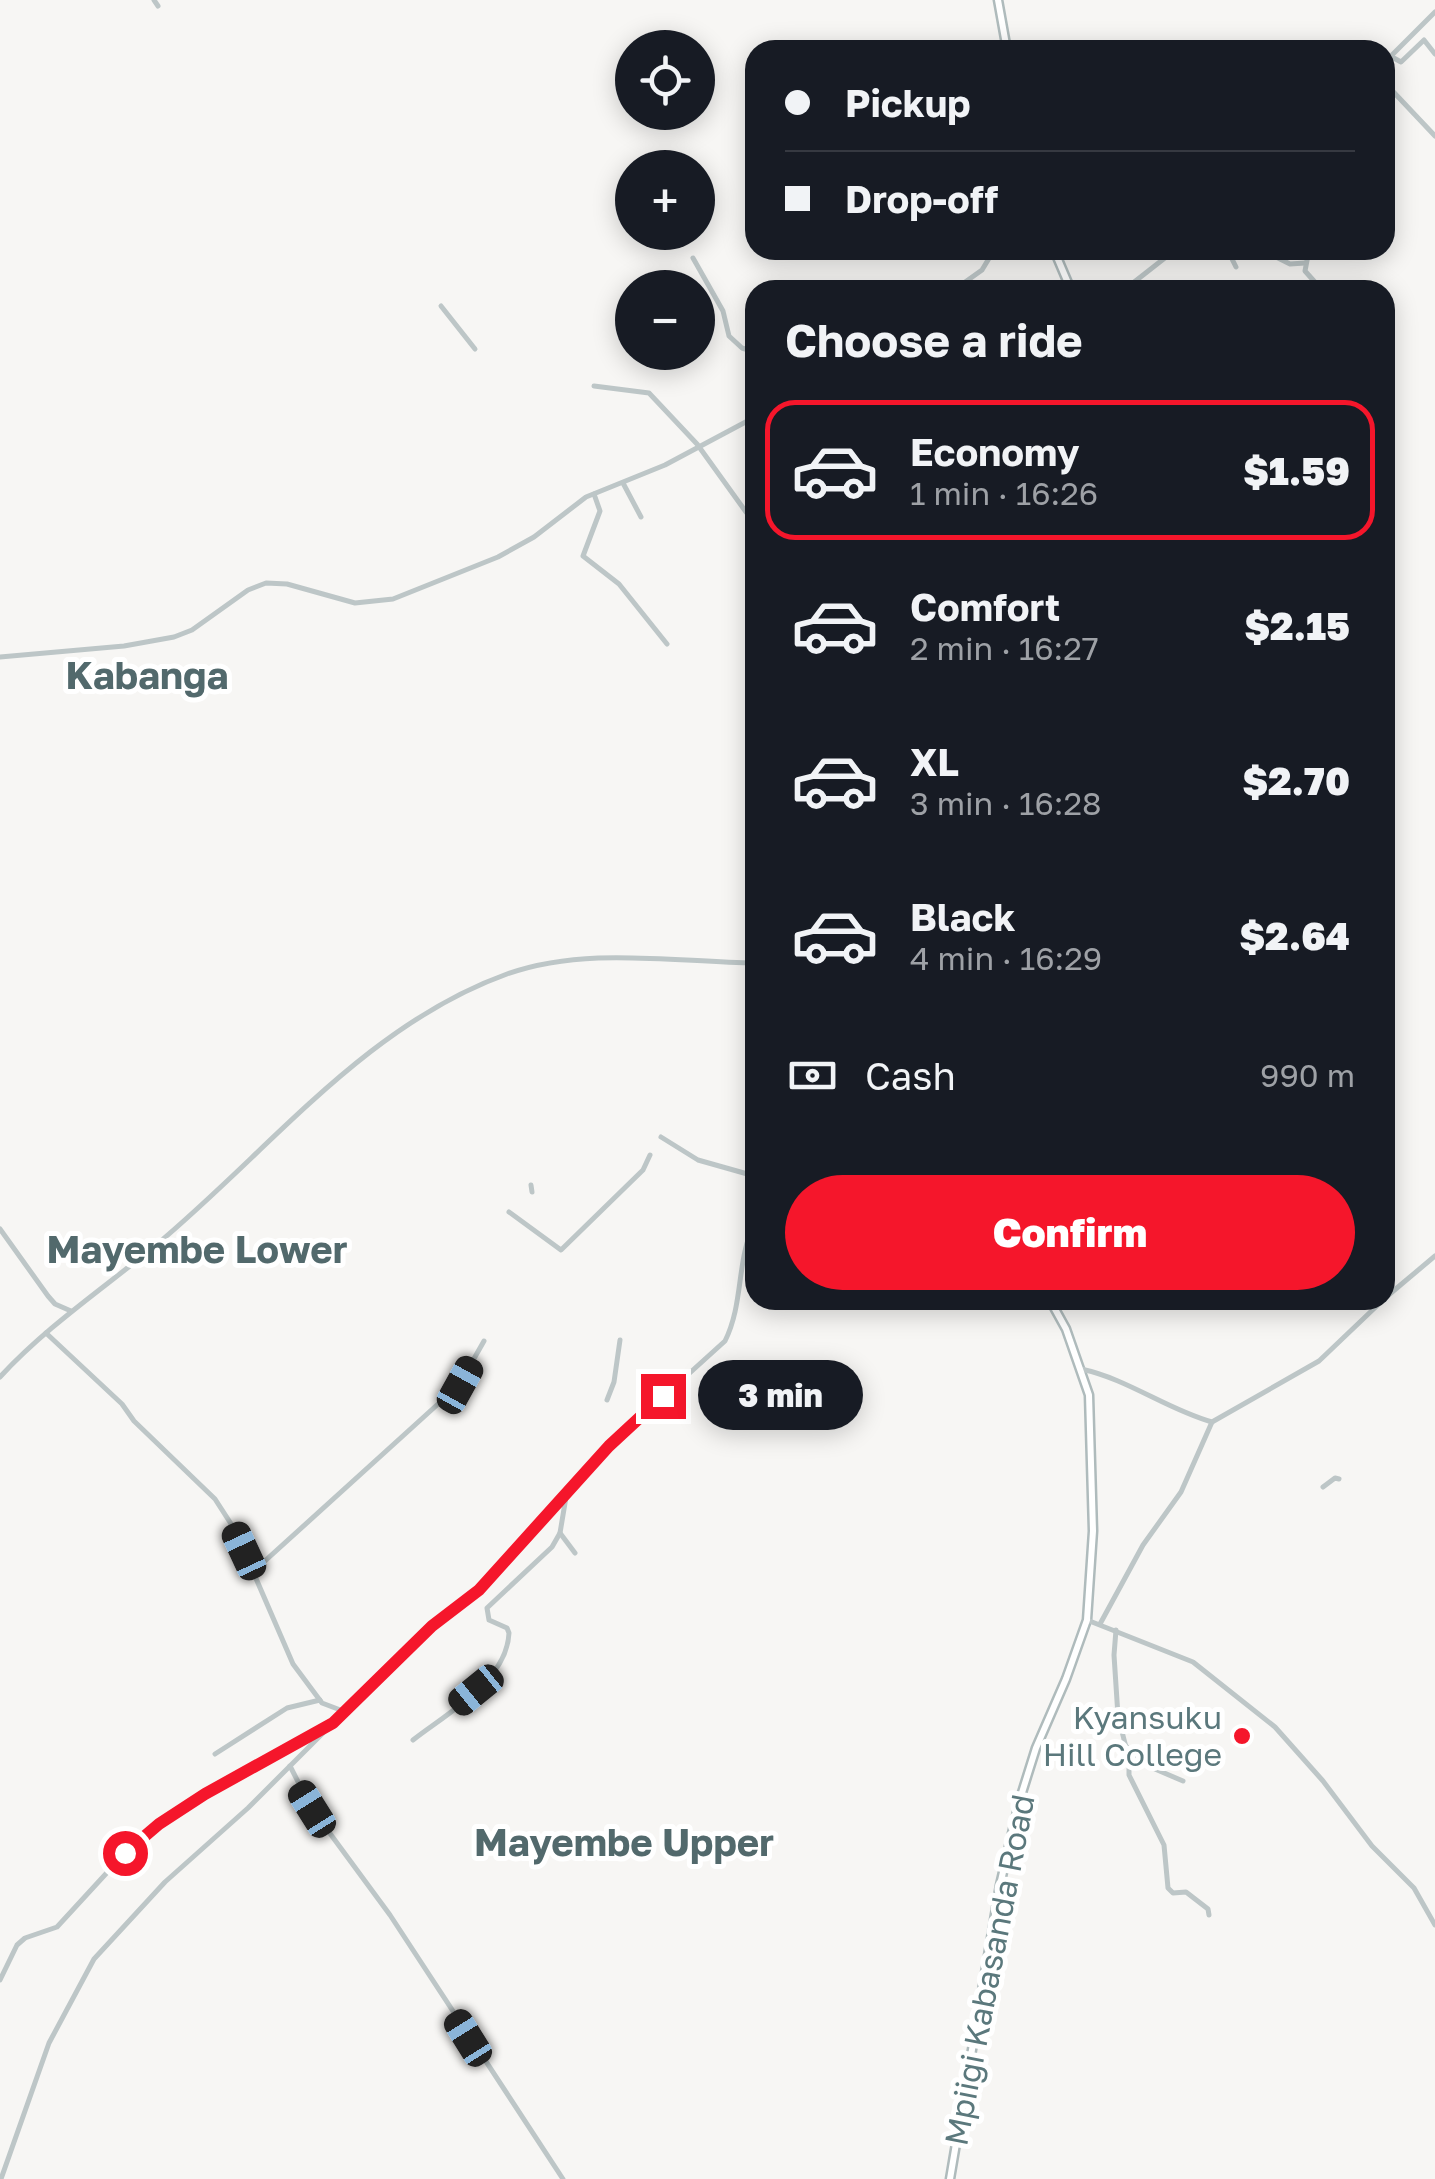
<!DOCTYPE html>
<meta charset="utf-8">
<style>
body{margin:0;font-family:"Golos Text",sans-serif;background:#20242c;color:#f1f3f6;height:100vh;display:flex;flex-direction:column;font-size:38px;white-space:nowrap}
*{box-sizing:border-box;margin:0}
p{font-size:32px;color:#9ea1a6}
.icon{flex:none;width:55px;height:55px;fill:none;stroke:currentColor;stroke-width:2;stroke-linecap:round;stroke-linejoin:round}
.map{position:relative;flex:1;overflow:hidden}
.sheet{position:absolute;left:745px;top:280px;width:650px;height:1030px;display:flex;flex-direction:column;background:#171b24;border-radius:30px;box-shadow:0 5px 25px #0003}
.sheet>*{flex:none}
.hud{position:absolute;left:745px;top:40px;width:650px;height:220px;border-radius:30px;box-shadow:0 5px 25px #0003;display:grid;align-content:center;height:220px;padding:0 40px;background:#171b24}
.tools{position:absolute;left:615px;top:30px;display:grid;gap:20px}
.tools a{display:grid;place-items:center;width:100px;height:100px;border-radius:50%;background:#171b24;box-shadow:0 5px 25px #0003;font-size:50px}
.end{position:absolute;width:45px;height:45px;margin:-22px;border:12px solid #f5162b;background:#fff;box-shadow:0 0 0 5px #fff}
.from{border-radius:50%}
.bubble{position:absolute;height:70px;border-radius:35px;background:#171b24;box-shadow:0 5px 25px #0003;font-size:32px;font-weight:800;line-height:70px;text-align:center}
.car{position:absolute;width:30px;height:60px;margin:-30px -15px;border-radius:12px;box-shadow:0 0 8px 2px #0007;background:linear-gradient(#222 24%,#8ab4d8 0 40%,#222 0 76%,#8ab4d8 0 86%,#222 0)}
.hud b{display:flex;align-items:center;gap:35px;height:95px;font-size:38px}
.hud b+b{border-top:2px solid #363941}
.hud i{width:25px;height:25px;background:#f1f3f6}
ul{padding:0;list-style:none}
li{display:flex;align-items:center;gap:30px;height:140px;margin:0 20px 15px;padding:0 20px;border:5px solid transparent;border-radius:30px}
li div{flex:1}
li b{display:block;font-size:38px}
li em{font-style:normal;font-weight:800}
li.current{border-color:#f5162b}
li>.icon{width:90px;height:90px;stroke-width:1.5}
h2{padding:0 40px;font-size:45px;line-height:120px}
.pay{display:flex;align-items:center;gap:25px;height:110px;padding:0 40px;font-size:38px}
.pay p{margin-inline-start:auto}
.button{display:flex;gap:20px;margin-top:auto;padding:20px 40px}
.button a{flex:1;height:115px;border-radius:60px;background:#f5162b;color:#fff;font-size:40px;font-weight:800;line-height:115px;text-align:center}
.map>svg:first-child{display:block}
</style>
<div class="map">
<svg width="1435" height="2179" viewBox="0 0 1435 2179">
<rect width="100%" height="100%" fill="#f7f6f4"/>
<g fill="none" stroke-linecap="round" stroke-linejoin="round">
<!-- secondary casing -->
<g stroke="#afbbbc" stroke-width="11">
<g id="secondary">
<path d="M998,0L1007,50"/>
<path d="M1054,250L1071,290"/>
<path d="M950,2179L1000,1885L1020,1799L1036,1748L1066,1679L1087,1620L1093,1531L1089,1395L1066,1329L1050,1300"/>
</g>
</g>
<!-- minor -->
<g stroke="#bdc6c7" stroke-width="5">
<path d="M154,0L158,6"/>
<path d="M1283,45L1288,50"/>
<path d="M1392,57L1401,62L1424,40L1435,54"/>
<path d="M1385,62L1435,12"/>
<path d="M1385,83L1435,136"/>
<path d="M1235,250L1231,257L1236,267"/>
<path d="M1262,250L1290,264L1305,263"/>
<path d="M1309,250L1305,271L1322,290"/>
<path d="M693,258L723,311L729,336L742,348L755,352"/>
<path d="M968,282L986,290"/>
<path d="M954,290L982,270L994,250"/>
<path d="M1124,290L1175,250"/>
<path d="M1385,298L1387,294"/>
<path d="M441,306L475,349"/>
<path d="M594,386L649,393L697,444L746,512"/>
<path d="M623,483L641,517"/>
<path d="M594,494L600,511L583,556L619,584L667,644"/>
<path d="M0,657L124,646L174,637L192,630L248,590L266,583L287,584L355,603L393,599L498,557L534,537L586,497L665,465L755,417"/>
<path d="M661,1137L698,1160L751,1175"/>
<path d="M531,1185L532,1192"/>
<path d="M509,1212L561,1250L643,1170L650,1155"/>
<path d="M0,1229L48,1296L55,1304L71,1311"/>
<path d="M1385,1298L1435,1256"/>
<path d="M46,1333L122,1404L134,1421L215,1499L235,1530L293,1664L322,1703L343,1711"/>
<path d="M1081,1369C1128,1379 1166,1409 1212,1422L1319,1361L1383,1300"/>
<path d="M0,1377C47,1326 103,1289 156,1245C269,1151 365,1025 507,974C586,946 673,962 755,963"/>
<path d="M607,1400L614,1382L620,1340"/>
<path d="M1323,1487L1335,1478L1339,1479"/>
<path d="M566,1497L560,1533L575,1553"/>
<path d="M255,1570L459,1385L484,1341"/>
<path d="M1087,1620L1193,1662L1275,1727L1323,1781L1372,1846L1414,1888L1435,1925"/>
<path d="M1100,1624L1143,1545L1181,1492L1212,1422"/>
<path d="M1116,1630L1114,1655L1118,1716L1129,1759V1775L1164,1845L1168,1888L1173,1893L1186,1892L1208,1909L1209,1915"/>
<path d="M413,1740C446,1714 507,1681 509,1633L507,1628L489,1620L487,1608L552,1547L560,1533"/>
<path d="M1126,1746L1148,1766L1183,1781"/>
<path d="M215,1754L287,1708L320,1700"/>
<path d="M290,1766L312,1809L390,1915L563,2179"/>
<path d="M0,1980L17,1945L25,1938L57,1927L125,1853L159,1824L326,1726"/>
<path d="M1,2179L49,2043L94,1959L165,1882L248,1808L408,1648L432,1626L479,1590L609,1446L725,1341C744,1303 736,1260 755,1222"/>
</g>
<!-- secondary -->
<use href="#secondary" stroke="#fff" stroke-width="6"/>
</g>
<g fill="none" stroke-linecap="round" stroke-linejoin="round">
<!-- route -->
<path stroke="#f5162b" stroke-width="12" d="M125,1853L159,1824L205,1794L333,1723L432,1626L479,1590L609,1446L663,1396"/>
</g>
<!-- markers -->
<circle fill="#f5162b" stroke="#fff" stroke-width="4" cx="1242" cy="1736" r="10"/>
<g text-anchor="middle" stroke-width="10" stroke-linejoin="round" paint-order="stroke">
<!-- poi labels -->
<g font-size="32" fill="#5b787c" stroke="#fff" text-anchor="end">
<text x="1222" y="1729">Kyansuku<tspan x="1222" dy="37">Hill College</tspan></text>
</g>
<!-- street labels -->
<g font-size="32" fill="#5b787c" stroke="#fff">
<text transform="translate(990 1970) rotate(-79)" y="11">Mpiigi Kabasanda Road</text>
</g>
<!-- quarter labels -->
<g font-size="38" font-weight="bold" fill="#52696c" stroke="#fff">
<text x="147" y="689">Kabanga</text>
<text x="197" y="1263">Mayembe Lower</text>
<text x="624" y="1856">Mayembe Upper</text>
</g>
</g>
</svg>
<div class="tools">
<a><svg class="icon" aria-label="locate" viewBox="0 0 24 24"><circle cx="12" cy="12" r="6"/><path d="M12 2v4M12 18v4M2 12h4M18 12h4"/></svg></a>
<a>+</a>
<a>−</a>
</div>
<i class="end from" style="left:125px;top:1853px"></i>
<i class="end" style="left:663px;top:1396px"></i>
<div class="bubble" style="left:698px;top:1360px;width:165px">3 min</div>
<i class="car" style="left:460px;top:1385px;rotate:29deg"></i>
<i class="car" style="left:244px;top:1551px;rotate:335deg"></i>
<i class="car" style="left:476px;top:1690px;rotate:231deg"></i>
<i class="car" style="left:312px;top:1809px;rotate:328deg"></i>
<i class="car" style="left:468px;top:2038px;rotate:328deg"></i>
<div class="hud">
<b><i class="from"></i>Pickup</b>
<b><i></i>Drop-off</b>
</div>
<section class="sheet">
<h2>Choose a ride</h2>
<ul>
<li class="current"><svg class="icon" aria-label="car" viewBox="0 0 24 24"><path d="M5 17H2v-5l4-1 3-4h7l3 4 3 1v5h-3M9 17h6M6 11h13"/><circle cx="7" cy="17" r="2"/><circle cx="17" cy="17" r="2"/></svg><div><b>Economy</b><p>1 min · 16:26</p></div><em>$1.59</em></li>
<li><svg class="icon" aria-label="car" viewBox="0 0 24 24"><path d="M5 17H2v-5l4-1 3-4h7l3 4 3 1v5h-3M9 17h6M6 11h13"/><circle cx="7" cy="17" r="2"/><circle cx="17" cy="17" r="2"/></svg><div><b>Comfort</b><p>2 min · 16:27</p></div><em>$2.15</em></li>
<li><svg class="icon" aria-label="car" viewBox="0 0 24 24"><path d="M5 17H2v-5l4-1 3-4h7l3 4 3 1v5h-3M9 17h6M6 11h13"/><circle cx="7" cy="17" r="2"/><circle cx="17" cy="17" r="2"/></svg><div><b>XL</b><p>3 min · 16:28</p></div><em>$2.70</em></li>
<li><svg class="icon" aria-label="car" viewBox="0 0 24 24"><path d="M5 17H2v-5l4-1 3-4h7l3 4 3 1v5h-3M9 17h6M6 11h13"/><circle cx="7" cy="17" r="2"/><circle cx="17" cy="17" r="2"/></svg><div><b>Black</b><p>4 min · 16:29</p></div><em>$2.64</em></li>
</ul>
<div class="pay"><svg class="icon" aria-label="cash" viewBox="0 0 24 24"><path d="M3 7h18v10H3z"/><circle cx="12" cy="12" r="2"/></svg>Cash<p>990 m</p></div>
<div class="button"><a>Confirm</a></div>
</section>
</div>
